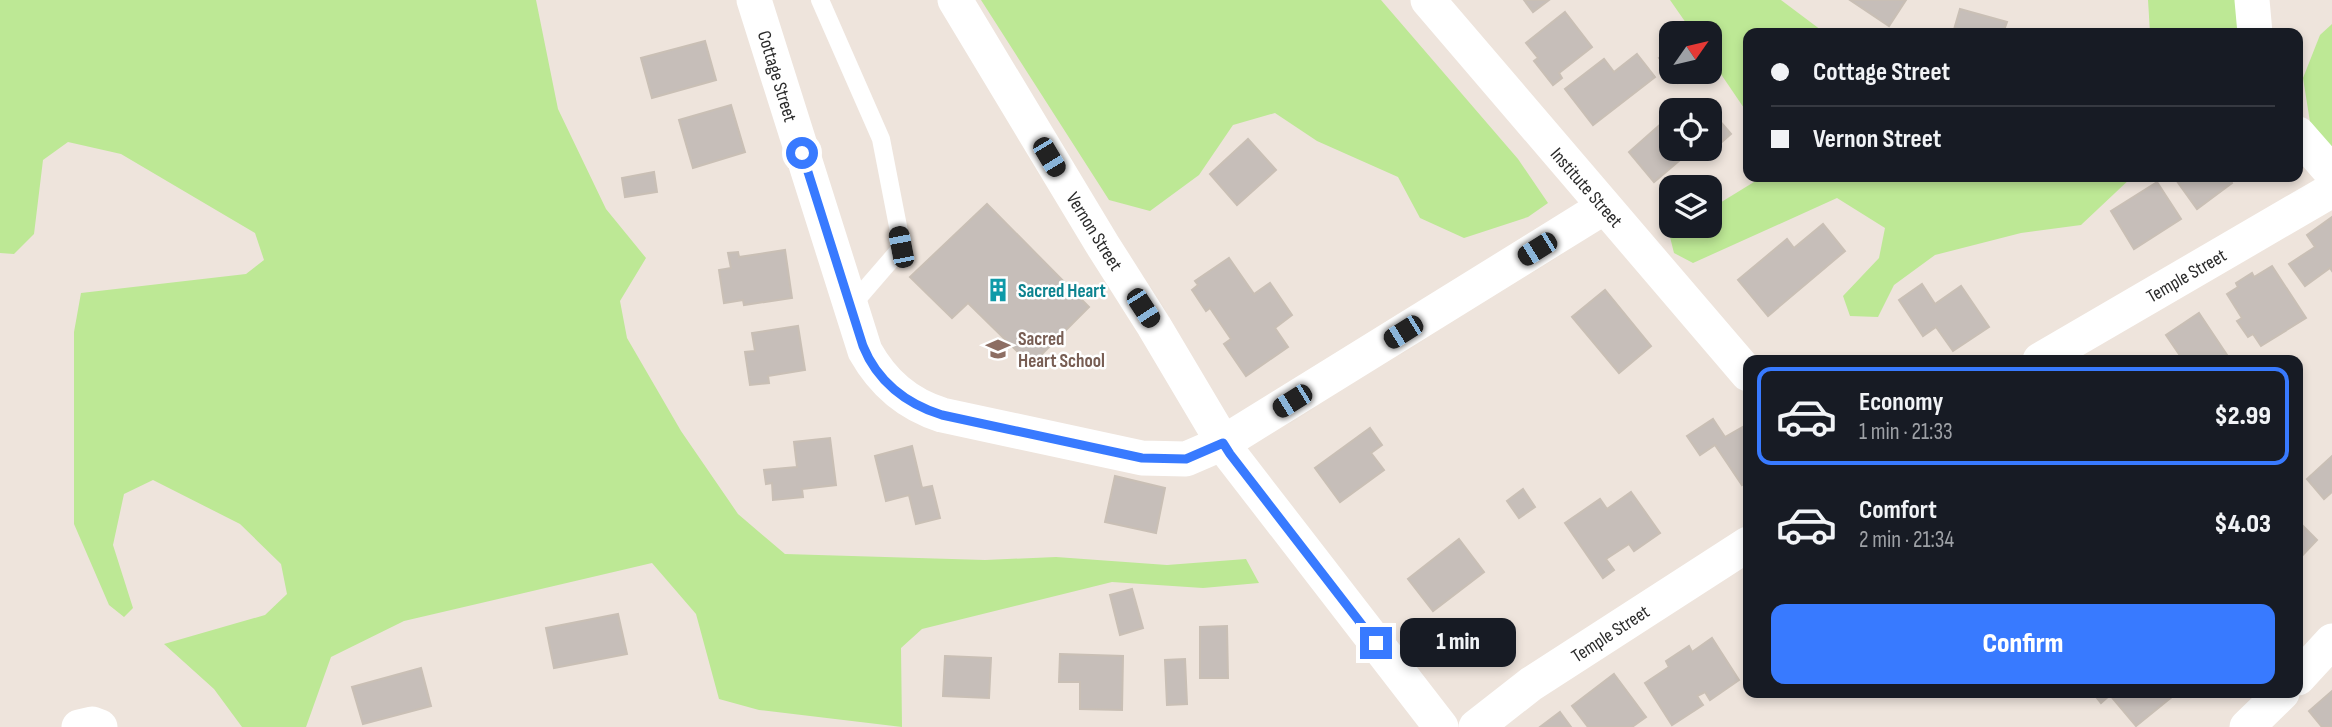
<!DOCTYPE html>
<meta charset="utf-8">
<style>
body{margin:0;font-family:"Sofia Sans Condensed",sans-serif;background:#242831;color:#f1f3f6;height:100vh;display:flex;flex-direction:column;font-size:26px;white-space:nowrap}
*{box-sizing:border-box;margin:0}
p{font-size:23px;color:#9ea1a6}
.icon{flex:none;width:38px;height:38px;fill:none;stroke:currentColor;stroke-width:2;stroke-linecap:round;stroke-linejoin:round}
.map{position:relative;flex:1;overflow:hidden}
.drawer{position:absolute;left:1743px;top:355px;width:560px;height:343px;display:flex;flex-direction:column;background:#171b24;border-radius:14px;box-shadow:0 4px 10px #0003}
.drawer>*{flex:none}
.banner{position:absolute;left:1743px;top:28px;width:560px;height:154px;border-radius:14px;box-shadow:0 4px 10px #0003;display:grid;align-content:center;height:154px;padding:0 28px;background:#171b24}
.needle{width:46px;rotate:56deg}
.fabs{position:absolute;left:1659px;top:21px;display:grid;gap:14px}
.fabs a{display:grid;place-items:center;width:63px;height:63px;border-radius:14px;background:#171b24;box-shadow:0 4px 10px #0003;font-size:35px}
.end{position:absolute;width:32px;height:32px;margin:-16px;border:9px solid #387aff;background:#fff;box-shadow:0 0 0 4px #fff}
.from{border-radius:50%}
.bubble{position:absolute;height:49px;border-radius:14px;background:#171b24;box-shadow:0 4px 10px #0003;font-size:23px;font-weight:800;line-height:49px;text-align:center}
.car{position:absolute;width:21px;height:42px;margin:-21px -10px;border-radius:9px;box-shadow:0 0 5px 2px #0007;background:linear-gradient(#222 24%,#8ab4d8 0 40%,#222 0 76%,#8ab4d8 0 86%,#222 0)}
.banner b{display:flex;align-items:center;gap:24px;height:66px;font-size:26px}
.banner b+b{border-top:2px solid #363941}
.banner i{width:18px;height:18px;background:#f1f3f6}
ul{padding:12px 0 0;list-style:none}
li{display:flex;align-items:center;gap:21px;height:98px;margin:0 14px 10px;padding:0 14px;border:4px solid transparent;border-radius:14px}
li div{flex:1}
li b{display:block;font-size:26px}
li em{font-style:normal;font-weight:800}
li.current{border-color:#387aff}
li>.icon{width:63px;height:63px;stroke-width:1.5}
.cta{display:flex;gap:14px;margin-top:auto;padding:14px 28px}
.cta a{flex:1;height:80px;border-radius:14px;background:#387aff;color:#fff;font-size:28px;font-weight:800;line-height:80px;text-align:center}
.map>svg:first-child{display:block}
</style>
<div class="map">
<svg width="2332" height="727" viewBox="0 0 2332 727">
<rect width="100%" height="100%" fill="#eee4dc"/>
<!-- green -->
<g fill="#bde895">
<path d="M0,0H536L558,109L606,209L646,258L620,301L627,338L681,431L738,514L785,554L985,560L1056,557L1167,565L1246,559L1259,583L1203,588L1112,582L922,629L901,648L902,727L759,710L719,699L696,614L652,563L404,621L331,657L306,727H242L214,689L164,644L265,615L287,594L281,564L240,524L153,480L124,494L113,545L133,608L124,617L109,605L74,524V332L81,293L246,274L264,260L255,233L121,154L68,142L43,160L34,234L14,254L0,253Z"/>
<path d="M981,0H1381L1518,159L1548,203L1528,217L1464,238L1420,218L1398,177L1317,141L1275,113L1233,125L1199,175L1150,211L1109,200Z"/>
<path d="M1670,0H1781L1825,33H1748V114L1710,58V33H1693Z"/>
<path d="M2148,0H2239L2245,33H2150Z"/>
<path d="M2332,24V148L2310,122L2303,78L2320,35Z"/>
<path d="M1759,177H2132L2081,225L2021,233L1935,255L1894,285L1878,317L1850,316L1843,296L1879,258L1885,228L1837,198L1693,263L1674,253L1669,233L1682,226H1710V209L1754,182Z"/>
</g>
<!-- building -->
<g fill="#c6beb9" stroke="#c9bfb5" stroke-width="2">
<path d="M1524,0H1549L1533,12Z"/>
<path d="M1850,0H1906L1889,26Z"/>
<path d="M1960,9L2007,22L2003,33H1953Z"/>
<path d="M1565,12L1592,47L1559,73L1562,78L1553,85L1534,61L1538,58L1526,43Z"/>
<path d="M705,41L716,80L652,98L641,58Z"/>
<path d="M1671,49V72H1693L1678,83L1659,58Z"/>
<path d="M1637,54L1655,77L1593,125L1565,89L1604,59L1614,72Z"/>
<path d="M731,105L745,152L693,168L679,120Z"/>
<path d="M1712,112L1731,134L1708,154L1704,149H1710V115Z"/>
<path d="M1671,115V149H1693L1654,182L1629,152Z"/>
<path d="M1248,139L1276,170L1237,205L1210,174Z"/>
<path d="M654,172L657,192L625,197L622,178Z"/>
<path d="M2174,177H2228L2232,183L2197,209Z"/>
<path d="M2157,182L2181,219L2134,249L2111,211Z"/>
<path d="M987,204L1089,307L1031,365L968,303L952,318L910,277Z"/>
<path d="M2332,217V271L2330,268L2305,286L2289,264L2315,247L2307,235Z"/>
<path d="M1823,224L1845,251L1768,316L1738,280L1787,239L1794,248Z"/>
<path d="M785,250L792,298L744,305L743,300L724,303L719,270L731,268L728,253L738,252L739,257Z"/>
<path d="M1229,258L1254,294L1270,283L1292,315L1275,328L1288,347L1246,376L1224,344L1231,339L1210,308L1206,311L1192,290L1198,285L1195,281Z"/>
<path d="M2272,266L2306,318L2261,346L2253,334L2248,337L2237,321L2242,318L2227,294L2238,287L2236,283L2252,273L2254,277Z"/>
<path d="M1922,284L1935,304L1961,286L1989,327L1953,351L1936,327L1923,336L1899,300Z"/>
<path d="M1605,290L1651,346L1619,373L1572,317Z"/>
<path d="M2199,313L2227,355L2219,360H2183L2166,335Z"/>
<path d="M798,326L805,370L768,376L769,383L750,385L745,352L755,351L752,333Z"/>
<path d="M1713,419L1725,437L1748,424V481L1742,485L1715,445L1700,455L1687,436Z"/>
<path d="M1370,428L1382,445L1371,453L1384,470L1340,502L1315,468Z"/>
<path d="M830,438L836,485L802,489L803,497L773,500L772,483L766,484L764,470L797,467L794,442Z"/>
<path d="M912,446L922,488L932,486L940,518L916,524L909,495L886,501L875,456Z"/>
<path d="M2332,456V492L2324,499L2307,479Z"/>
<path d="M1115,476L1165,488L1156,533L1105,522Z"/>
<path d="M1523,489L1535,507L1519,518L1507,501Z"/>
<path d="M1631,492L1660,533L1634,551L1629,544L1606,559L1614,570L1603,578L1565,523L1600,499L1607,509Z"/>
<path d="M2298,521L2317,540L2298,560Z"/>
<path d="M1459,539L1484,572L1433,611L1408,579Z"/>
<path d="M1132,589L1143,628L1120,635L1110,595Z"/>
<path d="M618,614L627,654L554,668L546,628Z"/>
<path d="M1227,626L1228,678H1200V627Z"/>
<path d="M1712,638L1739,680L1710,700L1705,692L1697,696L1703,705L1672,725L1645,683L1669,667L1666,661L1689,646L1692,652Z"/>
<path d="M1060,654L1123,656L1122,710L1080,709V682H1059Z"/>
<path d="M945,656L991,658L989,698L943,696Z"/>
<path d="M1185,659L1187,704L1167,705L1165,660Z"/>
<path d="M421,668L431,706L363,724L352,687Z"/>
<path d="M1614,674L1646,717L1632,727H1588L1572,706Z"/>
<path d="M2332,691V727H2322L2309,711Z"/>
<path d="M2093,693H2171L2173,696L2136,726L2110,695L2101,703Z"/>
<path d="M1560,712L1571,727H1540Z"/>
</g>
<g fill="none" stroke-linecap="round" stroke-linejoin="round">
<!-- lane -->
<path stroke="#fff" stroke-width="18" d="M820,0L881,139L902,247L851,306"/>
<!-- street -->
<g stroke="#fff" stroke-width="35">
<path d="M754,0L865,351C883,383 907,404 942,415L1142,458L1186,459L1223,443L1604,207"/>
<path d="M955,0L1102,244L1154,326L1230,454L1441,727"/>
<path d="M1428,0L1748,374"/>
<path d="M2252,0L2255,33"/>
<path d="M2298,134L2332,173"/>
<path d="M2040,360L2332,190"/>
<path d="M2298,678L2332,641"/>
<path d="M79,727L92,724L100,727"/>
<path d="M1476,727L1531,684L1748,544"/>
<path d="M2247,727L2282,693"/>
</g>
</g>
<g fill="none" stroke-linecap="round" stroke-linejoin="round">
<!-- route -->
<path stroke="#387aff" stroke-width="9" d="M802,153L863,346C877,381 906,404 942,415L1142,458L1186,459L1223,443L1230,454L1376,643"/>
</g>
<!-- icons -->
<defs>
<g id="building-bare" transform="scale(1.89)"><path d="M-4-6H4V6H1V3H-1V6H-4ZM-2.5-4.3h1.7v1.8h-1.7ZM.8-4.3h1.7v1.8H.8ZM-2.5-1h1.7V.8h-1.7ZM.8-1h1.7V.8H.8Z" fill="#0f9aa8" stroke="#fff" stroke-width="2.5" paint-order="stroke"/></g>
<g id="school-bare" transform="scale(1.89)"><path d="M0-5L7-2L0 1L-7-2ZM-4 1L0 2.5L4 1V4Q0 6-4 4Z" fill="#8d6e63" stroke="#fff" stroke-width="2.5" paint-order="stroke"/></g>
</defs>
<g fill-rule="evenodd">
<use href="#building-bare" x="998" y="290"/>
<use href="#school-bare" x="998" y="349"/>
</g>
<g text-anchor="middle" stroke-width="5" stroke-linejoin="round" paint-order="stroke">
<!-- street labels -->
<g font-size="19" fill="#2b2b2b" stroke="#fff">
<text transform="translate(778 76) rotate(73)" y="7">Cottage Street</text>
<text transform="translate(1587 187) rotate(49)" y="7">Institute Street</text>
<text transform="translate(1095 231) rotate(58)" y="7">Vernon Street</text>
<text transform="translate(2186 275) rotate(-30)" y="7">Temple Street</text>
<text transform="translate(1610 633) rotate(-33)" y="7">Temple Street</text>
</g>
<!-- culture labels -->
<g font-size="19" font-weight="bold" fill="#0d838f" stroke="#fff" text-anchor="start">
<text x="1018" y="297">Sacred Heart</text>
</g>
<!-- education labels -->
<g font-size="19" font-weight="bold" fill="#785e54" stroke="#fff" text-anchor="start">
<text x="1018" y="345">Sacred<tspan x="1018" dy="22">Heart School</tspan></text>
</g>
</g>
</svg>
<div class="fabs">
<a><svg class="needle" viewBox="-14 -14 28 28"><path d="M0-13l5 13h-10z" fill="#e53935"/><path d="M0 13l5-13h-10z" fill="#9ea1a6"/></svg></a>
<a><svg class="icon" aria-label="locate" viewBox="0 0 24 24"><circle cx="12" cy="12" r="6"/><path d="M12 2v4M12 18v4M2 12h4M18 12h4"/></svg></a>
<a><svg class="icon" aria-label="layers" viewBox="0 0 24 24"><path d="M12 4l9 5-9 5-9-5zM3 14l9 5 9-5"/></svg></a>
</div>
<i class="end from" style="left:802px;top:153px"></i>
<i class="end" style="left:1376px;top:643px"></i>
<div class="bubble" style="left:1400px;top:618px;width:116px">1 min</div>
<i class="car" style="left:1049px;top:157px;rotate:149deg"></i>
<i class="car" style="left:901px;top:247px;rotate:349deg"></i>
<i class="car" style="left:1537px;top:249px;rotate:238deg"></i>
<i class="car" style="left:1143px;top:308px;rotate:147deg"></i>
<i class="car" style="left:1403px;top:332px;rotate:238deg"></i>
<i class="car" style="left:1292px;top:401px;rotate:238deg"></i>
<div class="banner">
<b><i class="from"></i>Cottage Street</b>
<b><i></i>Vernon Street</b>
</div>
<section class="drawer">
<ul>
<li class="current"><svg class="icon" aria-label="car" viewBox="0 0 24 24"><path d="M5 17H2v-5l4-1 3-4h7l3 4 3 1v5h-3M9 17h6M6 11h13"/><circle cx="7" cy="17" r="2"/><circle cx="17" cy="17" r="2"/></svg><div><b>Economy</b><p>1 min · 21:33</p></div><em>$2.99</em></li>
<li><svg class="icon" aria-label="car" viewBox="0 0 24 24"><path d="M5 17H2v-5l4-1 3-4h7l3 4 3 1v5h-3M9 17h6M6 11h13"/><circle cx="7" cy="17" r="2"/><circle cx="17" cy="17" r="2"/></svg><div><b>Comfort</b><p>2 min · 21:34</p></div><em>$4.03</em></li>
</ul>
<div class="cta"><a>Confirm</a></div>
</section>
</div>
